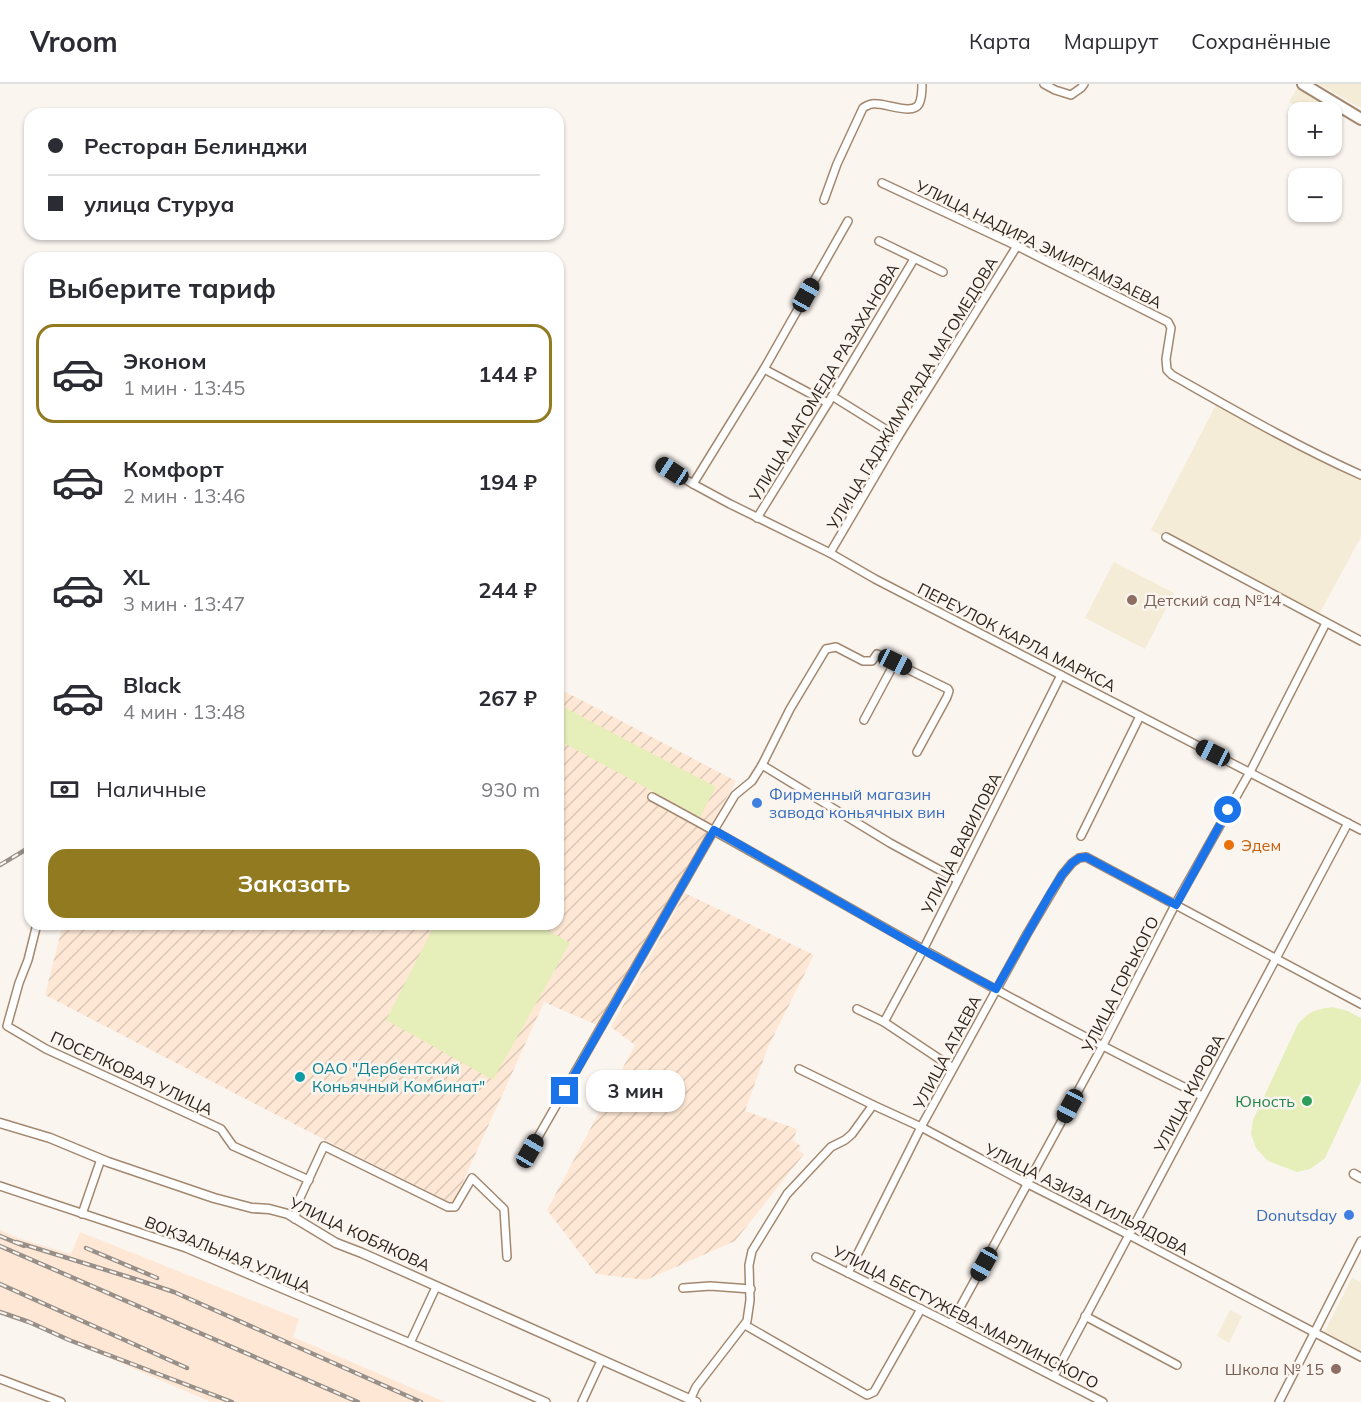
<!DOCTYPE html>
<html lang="ru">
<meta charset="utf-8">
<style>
body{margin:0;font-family:Mulish,sans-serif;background:#f2f2f3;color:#2b2b33;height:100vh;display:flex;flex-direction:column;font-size:22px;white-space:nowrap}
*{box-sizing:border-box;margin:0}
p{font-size:20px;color:#7c7c81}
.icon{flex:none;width:33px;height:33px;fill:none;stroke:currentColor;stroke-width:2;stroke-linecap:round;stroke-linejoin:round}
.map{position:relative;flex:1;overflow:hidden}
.side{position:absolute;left:24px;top:168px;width:540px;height:678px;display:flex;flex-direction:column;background:#fff;border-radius:18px;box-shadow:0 2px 4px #0004}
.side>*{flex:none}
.top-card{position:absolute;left:24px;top:24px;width:540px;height:132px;border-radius:18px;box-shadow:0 2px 4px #0004;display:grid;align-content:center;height:132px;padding:0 24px;background:#fff}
.tools{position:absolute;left:1288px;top:18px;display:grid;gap:12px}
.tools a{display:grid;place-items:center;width:54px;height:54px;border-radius:12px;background:#fff;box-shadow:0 2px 4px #0004;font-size:30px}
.end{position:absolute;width:27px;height:27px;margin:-14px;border:8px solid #1a73e8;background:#fff;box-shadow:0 0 0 3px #fff}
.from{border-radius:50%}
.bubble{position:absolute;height:42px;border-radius:18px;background:#fff;box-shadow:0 2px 4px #0004;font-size:20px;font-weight:700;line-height:42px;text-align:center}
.car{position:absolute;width:18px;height:36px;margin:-18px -9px;border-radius:8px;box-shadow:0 0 4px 2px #0007;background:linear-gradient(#222 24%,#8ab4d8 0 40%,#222 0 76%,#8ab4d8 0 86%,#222 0)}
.top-card b{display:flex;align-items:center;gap:21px;height:57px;font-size:22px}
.top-card b+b{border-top:2px solid #e1e1e2}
.top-card i{width:15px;height:15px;background:#2b2b33}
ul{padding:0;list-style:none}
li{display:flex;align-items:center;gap:18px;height:99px;margin:0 12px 9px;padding:0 12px;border:3px solid transparent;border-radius:18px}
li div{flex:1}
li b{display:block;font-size:22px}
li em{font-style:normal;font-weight:700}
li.current{border-color:#927a21}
li>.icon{width:54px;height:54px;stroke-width:1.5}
h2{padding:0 24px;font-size:27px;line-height:72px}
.pay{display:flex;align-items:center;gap:15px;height:66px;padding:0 24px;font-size:22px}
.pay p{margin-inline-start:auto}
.action{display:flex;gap:12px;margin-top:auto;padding:12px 24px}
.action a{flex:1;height:69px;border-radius:18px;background:#927a21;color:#fff;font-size:24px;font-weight:700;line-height:69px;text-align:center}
header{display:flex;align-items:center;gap:36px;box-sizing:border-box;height:84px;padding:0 30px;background:#fff;border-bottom:2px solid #e1e1e2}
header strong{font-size:28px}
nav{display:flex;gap:33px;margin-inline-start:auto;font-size:21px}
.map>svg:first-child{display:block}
</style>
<header>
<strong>Vroom</strong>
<nav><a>Карта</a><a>Маршрут</a><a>Сохранённые</a></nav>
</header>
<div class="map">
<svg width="1361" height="1318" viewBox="0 0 1361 1318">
<defs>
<pattern id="industrial-furrows" width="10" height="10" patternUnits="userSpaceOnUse" patternTransform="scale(1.5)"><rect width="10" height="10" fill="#fee8d5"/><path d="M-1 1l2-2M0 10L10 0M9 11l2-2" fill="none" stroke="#dac7b6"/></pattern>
</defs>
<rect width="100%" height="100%" fill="#fbf5f0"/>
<!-- built -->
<path fill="#fee8d5" d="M0,1146L21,1155L71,1170L80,1148L299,1235L293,1253L445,1318H211L0,1227Z"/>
<!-- industrial -->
<g fill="url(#industrial-furrows)">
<path d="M558,604L736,697L597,941L544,918L453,1120L327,1057L45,911L63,840H558Z"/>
<path d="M685,809L814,871L768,963L745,1027L797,1045L793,1056L801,1062L798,1066L804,1070L735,1157L646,1196L596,1190L547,1126L635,961L611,943Z"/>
</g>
<!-- education -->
<g fill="#f4ecd6">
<path d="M1318,0H1361V24Z"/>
<path d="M1299,1L1335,22L1332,28H1307L1289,18Z"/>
<path d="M1218,317L1361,389V453L1317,534L1151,446Z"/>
<path d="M1114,478L1174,509L1145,565L1085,534Z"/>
<path d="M1352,1194L1361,1198V1269L1324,1249Z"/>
<path d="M1230,1226L1242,1232L1229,1259L1217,1252Z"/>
</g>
<!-- green -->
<g fill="#e6eeba">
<path d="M558,620L716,703L700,733L558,656Z"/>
<path d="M435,840H537L570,859L493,996L386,936Z"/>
<path d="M1333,923L1348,927L1361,934V997L1325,1074L1310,1085L1297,1088L1268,1077L1256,1064L1251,1050L1253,1036L1298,940C1309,927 1317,925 1333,923Z"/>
</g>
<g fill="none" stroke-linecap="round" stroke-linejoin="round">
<!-- minor casing -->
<g stroke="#a3886f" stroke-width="10">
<g id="minor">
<path d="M1044,0L1055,6L1071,11L1081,4L1084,0"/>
<path d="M882,99L1017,162L1168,238L1171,244L1166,275L1167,286L1172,291C1234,326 1296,362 1361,391"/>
<path d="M824,116L837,80L863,24C864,23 870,20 872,20C884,18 912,32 919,20C922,14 922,6 922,0"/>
<path d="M879,157L943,188"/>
<path d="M764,285L828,319"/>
<path d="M832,312L898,353"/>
<path d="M662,381L693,400L730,420L830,469L875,495L1361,746"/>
<path d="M693,400L764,285L848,137"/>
<path d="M757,434L828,319L914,175"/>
<path d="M1166,453L1361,557"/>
<path d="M830,469L898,353L1017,162"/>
<path d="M864,636L895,578"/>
<path d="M762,681L890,759L958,796"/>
<path d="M652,713C742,761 831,814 921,864C1013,916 1107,965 1202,1012"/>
<path d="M1081,752L1140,632"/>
<path d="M37,840L28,876L19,899L7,942L46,965L221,1045L233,1062L309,1096"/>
<path d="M857,925L884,938L953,984"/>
<path d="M884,938L923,866L1061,591"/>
<path d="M799,985L873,1021L921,1043L1028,1100L1129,1151L1361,1273"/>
<path d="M530,1067L714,746L735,711L752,697L762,681L790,625L826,565L836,563L863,577H872L877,570L948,605L949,607L947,613L917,668"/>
<path d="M0,1102L186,1164L410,1259"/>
<path d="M82,1130L101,1075"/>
<path d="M295,1135L299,1116L324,1062L448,1123H455L472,1094L504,1125L507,1173"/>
<path d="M816,1173L951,1240L1103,1318"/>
<path d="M848,1189L921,1043L1027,850L1062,791L1072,779L1079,774L1086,773L1361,920"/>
<path d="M436,1203L410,1259L546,1318"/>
<path d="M683,1204L710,1202L751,1205"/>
<path d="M1085,1232L1177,1281"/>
<path d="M951,1240L1102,963L1175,821L1250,688L1326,539"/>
<path d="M745,1241L867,1311L874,1308L921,1225"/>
<path d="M1054,1292L1348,739"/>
<path d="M0,1295L61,1318"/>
<path d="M690,1316L696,1303L747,1237L750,1216L749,1181L752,1167L787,1110L831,1063L845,1056L852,1050L873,1021"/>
<path d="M582,1318L601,1277"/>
<path d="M1279,1318L1361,1157"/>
</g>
</g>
<!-- tertiary casing -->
<g stroke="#a3886f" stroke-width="11">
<g id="tertiary">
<path d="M0,1039L50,1054L108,1078L214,1114L252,1124L269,1125L288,1130L336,1159L362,1169L696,1318"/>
<path d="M1354,1090L1361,1094"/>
</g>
</g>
<!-- primary casing -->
<g stroke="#a3886f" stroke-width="14">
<path id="primary" d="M1303,0L1361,35"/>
</g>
<!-- minor -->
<use href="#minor" stroke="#fff" stroke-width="7"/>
<!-- tertiary -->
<use href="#tertiary" stroke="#fff" stroke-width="8"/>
<!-- primary -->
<use href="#primary" stroke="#fff" stroke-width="10"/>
<!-- rail casing -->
<g stroke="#989088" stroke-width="4.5">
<g id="rail">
<path d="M0,781L30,763"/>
<path d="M0,1152L24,1162"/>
<path d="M16,1158L135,1195L174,1208L421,1318"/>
<path d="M0,1162L358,1318"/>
<path d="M86,1164L157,1194"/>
<path d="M0,1200L187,1284"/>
<path d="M0,1228L29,1238L69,1256L232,1318"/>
</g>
</g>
<!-- rail -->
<use href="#rail" stroke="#fbf5f0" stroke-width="2" stroke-dasharray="7" stroke-linecap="butt"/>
</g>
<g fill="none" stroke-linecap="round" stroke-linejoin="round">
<!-- route -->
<path stroke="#1a73e8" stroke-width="8" d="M565,1007L714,746L923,866L996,905L1050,810L1062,791L1072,779L1079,774L1086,773L1176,821L1228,726"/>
</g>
<!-- markers -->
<g fill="#8d6e63" stroke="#fbf5f0" stroke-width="2">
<circle cx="1132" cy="516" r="6"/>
<circle cx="1336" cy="1285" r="6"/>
</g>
<g fill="#3f7fe0" stroke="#fbf5f0" stroke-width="2">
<circle cx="757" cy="719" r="6"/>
<circle cx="1349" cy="1131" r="6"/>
</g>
<circle fill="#e8710a" stroke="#fbf5f0" stroke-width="2" cx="1229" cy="761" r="6"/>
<circle fill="#0f9aa8" stroke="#fbf5f0" stroke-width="2" cx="300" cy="993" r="6"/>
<circle fill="#2e9e5b" stroke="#fbf5f0" stroke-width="2" cx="1307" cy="1017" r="6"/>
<g text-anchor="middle" stroke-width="5" stroke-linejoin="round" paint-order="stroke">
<!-- street labels -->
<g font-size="16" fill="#2c2218" stroke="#fbf5f0">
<text transform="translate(1039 160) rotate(26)" y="6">УЛИЦА НАДИРА ЭМИРГАМЗАЕВА</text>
<text transform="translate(824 298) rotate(-59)" y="6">УЛИЦА МАГОМЕДА РАЗАХАНОВА</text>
<text transform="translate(912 309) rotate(-59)" y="6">УЛИЦА ГАДЖИМУРАДА МАГОМЕДОВА</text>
<text transform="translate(1017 553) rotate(27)" y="6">ПЕРЕУЛОК КАРЛА МАРКСА</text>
<text transform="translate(961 759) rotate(-63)" y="6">УЛИЦА ВАВИЛОВА</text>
<text transform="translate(1120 900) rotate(-63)" y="6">УЛИЦА ГОРЬКОГО</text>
<text transform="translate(947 968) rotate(-62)" y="6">УЛИЦА АТАЕВА</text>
<text transform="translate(132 989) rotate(25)" y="6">ПОСЕЛКОВАЯ УЛИЦА</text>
<text transform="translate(1189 1009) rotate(-62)" y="6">УЛИЦА КИРОВА</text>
<text transform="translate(1087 1115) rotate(27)" y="6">УЛИЦА АЗИЗА ГИЛЬЯДОВА</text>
<text transform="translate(360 1150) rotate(25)" y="6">УЛИЦА КОБЯКОВА</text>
<text transform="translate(228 1170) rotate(22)" y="6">ВОКЗАЛЬНАЯ УЛИЦА</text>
<text transform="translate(966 1233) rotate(27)" y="6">УЛИЦА БЕСТУЖЕВА-МАРЛИНСКОГО</text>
</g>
<!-- education labels -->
<g font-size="16" fill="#785e54" stroke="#fbf5f0" text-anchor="start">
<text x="1144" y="522">Детский сад №14</text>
<text x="1324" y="1291" text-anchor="end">Школа № 15</text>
</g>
<!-- shop labels -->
<g font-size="16" fill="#366cbe" stroke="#fbf5f0" text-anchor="start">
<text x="769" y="716">Фирменный магазин<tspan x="769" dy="18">завода коньячных вин</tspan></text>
<text x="1337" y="1137" text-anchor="end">Donutsday</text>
</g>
<!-- food labels -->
<g font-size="16" fill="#c56008" stroke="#fbf5f0" text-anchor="start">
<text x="1241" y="767">Эдем</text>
</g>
<!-- culture labels -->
<g font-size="16" fill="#0d838f" stroke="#fbf5f0" text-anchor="start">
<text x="312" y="990">ОАО "Дербентский<tspan x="312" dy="18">Коньячный Комбинат"</tspan></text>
</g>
<!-- leisure labels -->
<g font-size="16" fill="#27864d" stroke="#fbf5f0" text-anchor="end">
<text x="1295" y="1023">Юность</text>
</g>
</g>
</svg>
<div class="tools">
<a>+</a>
<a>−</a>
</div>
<i class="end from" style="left:1228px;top:726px"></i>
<i class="end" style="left:565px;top:1007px"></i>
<div class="bubble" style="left:586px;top:986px;width:99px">3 мин</div>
<i class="car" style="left:806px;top:211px;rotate:29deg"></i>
<i class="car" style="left:672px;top:387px;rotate:303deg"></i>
<i class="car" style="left:895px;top:578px;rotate:116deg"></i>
<i class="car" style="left:1213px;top:669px;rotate:297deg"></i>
<i class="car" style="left:1070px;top:1022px;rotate:208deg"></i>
<i class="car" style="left:530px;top:1067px;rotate:30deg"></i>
<i class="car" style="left:984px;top:1180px;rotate:209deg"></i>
<div class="top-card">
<b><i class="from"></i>Ресторан Белинджи</b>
<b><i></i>улица Стуруа</b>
</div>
<section class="side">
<h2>Выберите тариф</h2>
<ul>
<li class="current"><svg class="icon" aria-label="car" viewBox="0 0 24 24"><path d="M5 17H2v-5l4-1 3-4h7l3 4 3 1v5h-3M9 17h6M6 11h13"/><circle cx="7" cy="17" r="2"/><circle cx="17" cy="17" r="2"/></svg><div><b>Эконом</b><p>1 мин · 13:45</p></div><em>144 ₽</em></li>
<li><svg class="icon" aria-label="car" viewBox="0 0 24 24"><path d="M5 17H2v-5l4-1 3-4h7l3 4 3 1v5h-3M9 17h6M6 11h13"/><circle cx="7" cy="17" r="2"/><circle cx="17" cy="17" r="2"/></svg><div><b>Комфорт</b><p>2 мин · 13:46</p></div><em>194 ₽</em></li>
<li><svg class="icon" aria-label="car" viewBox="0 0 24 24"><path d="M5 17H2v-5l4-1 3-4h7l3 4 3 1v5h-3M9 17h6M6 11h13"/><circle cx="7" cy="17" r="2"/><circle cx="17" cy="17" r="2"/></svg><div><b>XL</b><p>3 мин · 13:47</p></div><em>244 ₽</em></li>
<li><svg class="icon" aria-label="car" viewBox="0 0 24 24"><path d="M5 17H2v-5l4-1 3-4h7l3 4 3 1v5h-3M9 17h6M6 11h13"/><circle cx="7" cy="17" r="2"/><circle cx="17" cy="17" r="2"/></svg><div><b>Black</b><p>4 мин · 13:48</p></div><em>267 ₽</em></li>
</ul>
<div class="pay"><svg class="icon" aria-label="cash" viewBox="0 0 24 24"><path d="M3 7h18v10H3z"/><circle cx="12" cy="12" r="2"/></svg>Наличные<p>930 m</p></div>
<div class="action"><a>Заказать</a></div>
</section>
</div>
